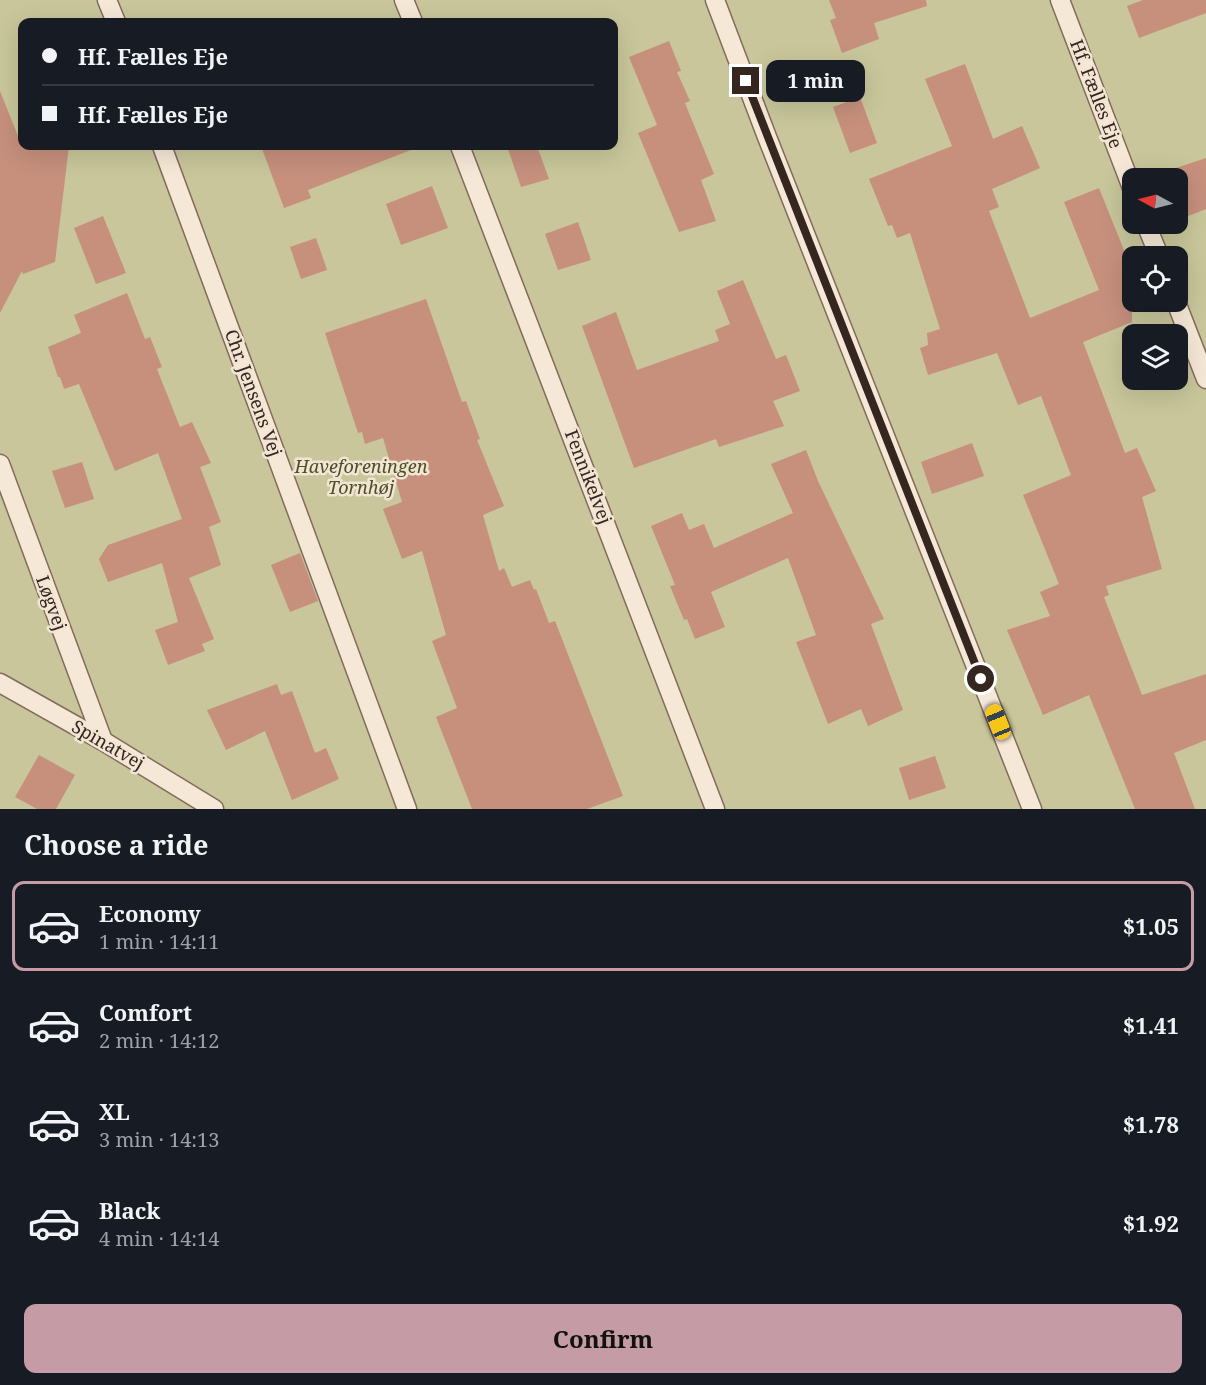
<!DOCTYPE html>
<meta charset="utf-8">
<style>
body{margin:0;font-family:"Noto Serif",serif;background:#242831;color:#f1f3f6;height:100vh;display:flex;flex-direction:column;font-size:22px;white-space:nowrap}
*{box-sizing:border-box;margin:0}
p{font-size:20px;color:#9ea1a6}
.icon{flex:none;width:33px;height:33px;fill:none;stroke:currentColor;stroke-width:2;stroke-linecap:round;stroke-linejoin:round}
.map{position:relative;height:809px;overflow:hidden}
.sheet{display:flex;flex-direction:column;background:#171b24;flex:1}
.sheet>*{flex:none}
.guide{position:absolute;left:18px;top:18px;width:600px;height:132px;border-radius:12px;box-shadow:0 6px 24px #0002;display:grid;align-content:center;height:132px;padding:0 24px;background:#171b24}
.needle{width:39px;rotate:277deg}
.buttons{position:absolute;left:1122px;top:168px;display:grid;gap:12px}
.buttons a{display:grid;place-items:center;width:66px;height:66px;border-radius:12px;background:#171b24;box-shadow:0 6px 24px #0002;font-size:30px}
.end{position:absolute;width:27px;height:27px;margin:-14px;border:8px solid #35261f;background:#fff;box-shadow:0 0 0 3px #fff}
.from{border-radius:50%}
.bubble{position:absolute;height:42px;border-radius:12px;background:#171b24;box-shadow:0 6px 24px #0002;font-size:20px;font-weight:700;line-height:42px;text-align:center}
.car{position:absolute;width:18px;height:36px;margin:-18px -9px;border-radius:8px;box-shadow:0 0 4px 2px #0007;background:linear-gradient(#f5c518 24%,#345 0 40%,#f5c518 0 76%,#345 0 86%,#f5c518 0)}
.guide b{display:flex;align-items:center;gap:21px;height:57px;font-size:22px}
.guide b+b{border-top:2px solid #363941}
.guide i{width:15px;height:15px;background:#f1f3f6}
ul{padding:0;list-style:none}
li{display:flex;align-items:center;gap:18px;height:90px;margin:0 12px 9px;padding:0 12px;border:3px solid transparent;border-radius:12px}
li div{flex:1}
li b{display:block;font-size:22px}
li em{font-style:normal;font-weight:700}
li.current{border-color:#c59ca5}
li>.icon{width:54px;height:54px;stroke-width:1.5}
h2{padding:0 24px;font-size:27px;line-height:72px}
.button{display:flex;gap:12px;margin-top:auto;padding:12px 24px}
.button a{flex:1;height:69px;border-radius:12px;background:#c59ca5;color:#111;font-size:24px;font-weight:700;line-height:69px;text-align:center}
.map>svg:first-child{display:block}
</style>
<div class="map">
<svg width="1206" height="809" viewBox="0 0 1206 809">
<rect width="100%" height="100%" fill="#ebd9c5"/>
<!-- green -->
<path fill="#c8c69a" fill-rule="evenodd" d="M0,0H1206V809H0ZM22,22H614V146H22ZM1132,178H1178V224H1132ZM1132,256H1178V302H1132ZM1132,334H1178V380H1132Z"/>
<!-- building -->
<g fill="#c6907d">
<path d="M829,0H926L927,6L874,23L879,39L842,53L830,20L836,18Z"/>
<path d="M1143,0H1206V13L1139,38L1127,6Z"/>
<path d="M669,41L681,71L677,72L690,101L685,103L714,174L701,180L716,221L679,232L638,133L657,125L629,57Z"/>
<path d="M965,64L993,139L1022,126L1040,168L992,189L999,207L989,211L1030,318L1099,290L1064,202L1099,188L1132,270V322L1083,342L1125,453L1137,448L1156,491L1142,497L1162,569L1106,586L1109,595L1104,597L1142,695L1206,674V740L1174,753L1195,809H1135L1089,695L1043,715L1007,630L1050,616L1040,592L1059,584L1023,495L1071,475L1041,396L1018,405L997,353L928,375L920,348L928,345L927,333L940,329L910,233L897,238L892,225L888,226L869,179L952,146L925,79Z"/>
<path d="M0,91L22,146H69L55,262L23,274L22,271L0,313Z"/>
<path d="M860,97L877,143L850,153L833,107Z"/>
<path d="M261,146H415L416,148L308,190L311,198L284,208Z"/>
<path d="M507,146H537L549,179L521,187Z"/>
<path d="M1206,158V209L1178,220V178H1174L1170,170Z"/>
<path d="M432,186L448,228L401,245L386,204Z"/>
<path d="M103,216L126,273L96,284L74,228Z"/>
<path d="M578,222L591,260L558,270L545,234Z"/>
<path d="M316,238L327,270L301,279L290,247Z"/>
<path d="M743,280L776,359L786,355L800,391L773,401L784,426L719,447L716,439L634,468L582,326L616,312L637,370L719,341L715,330L730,324L717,291Z"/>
<path d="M127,293L145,339L150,337L162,367L157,369L180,427L192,422L211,463L200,467L221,522L209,527L221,565L189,578L214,639L202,644L205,651L168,665L155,630L178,622L162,563L108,582L99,559L108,545L182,519L158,453L115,471L79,384L64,389L60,377H58L48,347L81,333L74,315Z"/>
<path d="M426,299L462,402L466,401L480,439L477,440L504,506L483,515L499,571L504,568L512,587L530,580L534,590L536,589L549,623L555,621L623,796L587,809H472L436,717L457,708L432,641L446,635L422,551L402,559L383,509L402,502L383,438L365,444L362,432L358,433L325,333Z"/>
<path d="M972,443L984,476L932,494L921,462Z"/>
<path d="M806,450L818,481L884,619L871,624L903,710L868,726L861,709L828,724L796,642L816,635L788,558L711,592L725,627L695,639L687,619L684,620L670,586L675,585L651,526L682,513L689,530L704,524L714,548L793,513L771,464Z"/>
<path d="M82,462L94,499L65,508L52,471Z"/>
<path d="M300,553L318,601L290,612L271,565Z"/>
<path d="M277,684L281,695L292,691L315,753L326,748L339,779L292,800L265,731L226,750L207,710Z"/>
<path d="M39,755L75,775L56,809H37L15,797Z"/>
<path d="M935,756L946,788L909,800L899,768Z"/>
</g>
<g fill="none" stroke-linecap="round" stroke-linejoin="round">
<!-- service casing -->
<g stroke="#846b5c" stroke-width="21">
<g id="service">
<path d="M107,0L116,22"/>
<path d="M404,0L413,22"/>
<path d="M715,0L767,137L1032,809"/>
<path d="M1060,0L1132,188"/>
<path d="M162,146L407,809"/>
<path d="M460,146L715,809"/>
<path d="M1146,224L1159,256"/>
<path d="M1176,302L1206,379"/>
<path d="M0,464L103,741"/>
<path d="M0,683L103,741L214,809"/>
</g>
</g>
<!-- service -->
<use href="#service" stroke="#f6e8d7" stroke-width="18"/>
</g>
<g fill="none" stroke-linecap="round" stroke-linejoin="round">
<!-- route -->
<path stroke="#35261f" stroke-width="8" d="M746,81L981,679"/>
</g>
<g text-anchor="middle" stroke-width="5" stroke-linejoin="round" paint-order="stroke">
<!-- street labels -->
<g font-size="18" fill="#35261f" stroke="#f3e5d4">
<text transform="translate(1096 94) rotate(69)" y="6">Hf. Fælles Eje</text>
<text transform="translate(253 393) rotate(70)" y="6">Chr. Jensens Vej</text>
<text transform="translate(588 477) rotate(69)" y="6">Fennikelvej</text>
<text transform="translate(51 603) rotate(70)" y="6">Løgvej</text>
<text transform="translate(108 745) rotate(30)" y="6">Spinatvej</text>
</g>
<!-- park labels -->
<g font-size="18" font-style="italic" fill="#4d5027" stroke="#f3e5d4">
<text x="361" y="473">Haveforeningen<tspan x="361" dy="21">Tornhøj</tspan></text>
</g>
</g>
</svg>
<div class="buttons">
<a><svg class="needle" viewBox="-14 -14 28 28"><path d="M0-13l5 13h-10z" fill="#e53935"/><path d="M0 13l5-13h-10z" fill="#9ea1a6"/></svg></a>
<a><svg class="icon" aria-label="locate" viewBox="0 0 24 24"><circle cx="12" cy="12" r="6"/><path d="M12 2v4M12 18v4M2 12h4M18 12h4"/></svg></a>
<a><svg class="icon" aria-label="layers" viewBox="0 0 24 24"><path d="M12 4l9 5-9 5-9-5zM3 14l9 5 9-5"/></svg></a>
</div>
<i class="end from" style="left:981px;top:679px"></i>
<i class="end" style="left:746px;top:81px"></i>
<div class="bubble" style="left:766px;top:60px;width:99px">1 min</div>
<i class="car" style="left:998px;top:722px;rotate:338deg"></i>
<div class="guide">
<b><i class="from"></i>Hf. Fælles Eje</b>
<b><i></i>Hf. Fælles Eje</b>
</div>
</div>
<section class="sheet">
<h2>Choose a ride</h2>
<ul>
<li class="current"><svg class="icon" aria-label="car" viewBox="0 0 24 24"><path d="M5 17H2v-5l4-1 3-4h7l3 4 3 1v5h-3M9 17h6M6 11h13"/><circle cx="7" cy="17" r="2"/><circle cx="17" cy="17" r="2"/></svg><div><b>Economy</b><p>1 min · 14:11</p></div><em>$1.05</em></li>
<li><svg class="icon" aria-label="car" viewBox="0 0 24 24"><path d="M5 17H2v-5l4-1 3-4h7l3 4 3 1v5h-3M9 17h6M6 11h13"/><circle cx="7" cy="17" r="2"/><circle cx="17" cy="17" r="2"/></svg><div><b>Comfort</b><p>2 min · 14:12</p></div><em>$1.41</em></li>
<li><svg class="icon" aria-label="car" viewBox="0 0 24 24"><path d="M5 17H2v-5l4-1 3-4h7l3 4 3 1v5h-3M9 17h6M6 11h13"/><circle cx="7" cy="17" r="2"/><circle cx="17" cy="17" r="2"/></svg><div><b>XL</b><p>3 min · 14:13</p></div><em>$1.78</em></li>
<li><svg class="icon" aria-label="car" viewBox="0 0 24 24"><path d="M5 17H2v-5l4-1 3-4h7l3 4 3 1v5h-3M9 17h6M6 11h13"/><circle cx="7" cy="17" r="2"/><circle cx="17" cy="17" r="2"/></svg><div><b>Black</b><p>4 min · 14:14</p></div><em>$1.92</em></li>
</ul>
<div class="button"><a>Confirm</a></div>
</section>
